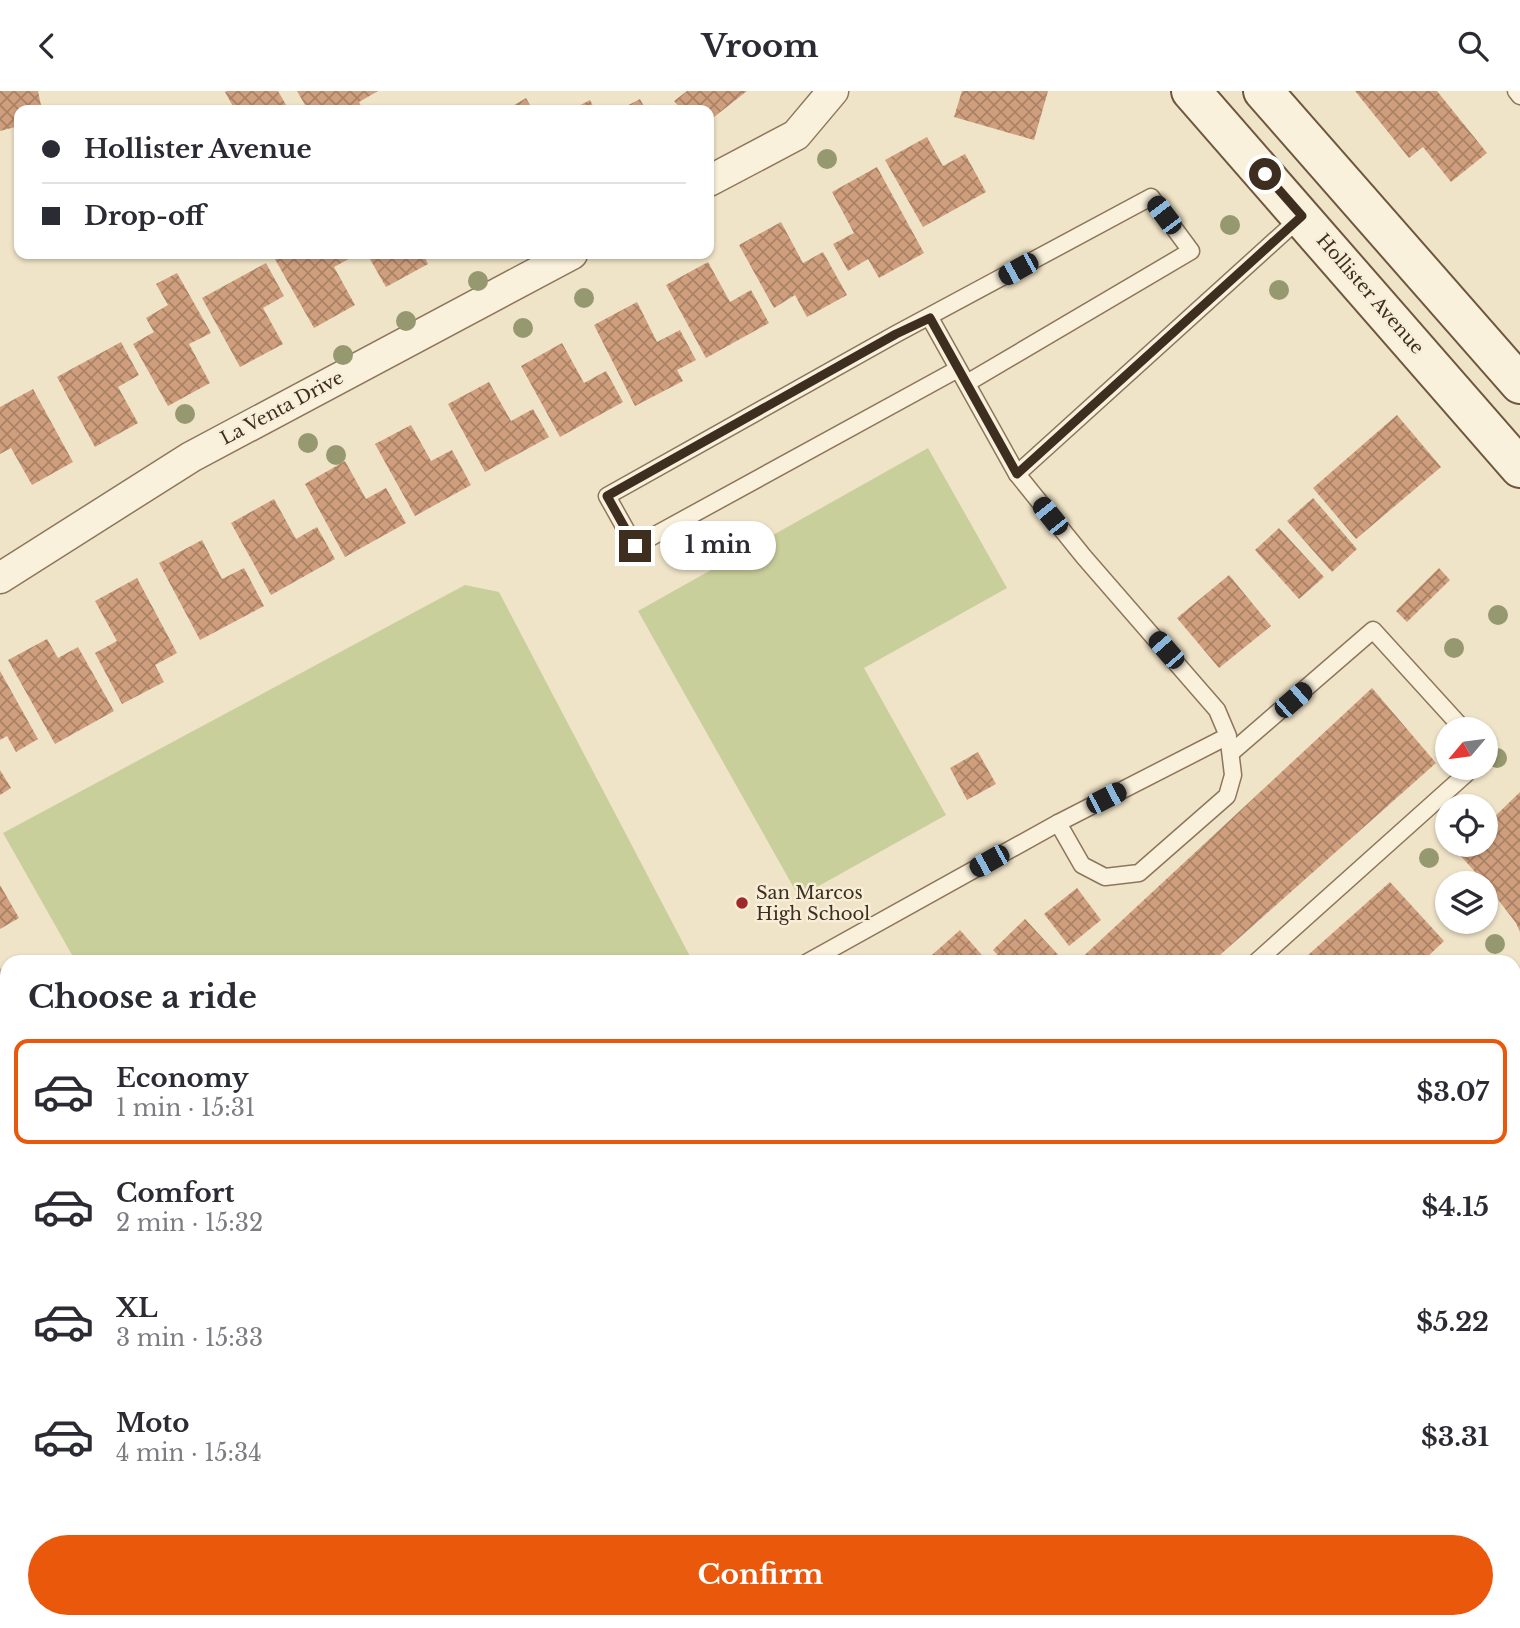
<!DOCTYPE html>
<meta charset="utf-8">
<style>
body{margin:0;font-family:"Libre Baskerville",serif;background:#f7f7f7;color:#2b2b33;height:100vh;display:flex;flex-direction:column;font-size:26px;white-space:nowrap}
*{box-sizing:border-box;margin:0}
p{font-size:23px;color:#7c7c81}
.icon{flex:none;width:38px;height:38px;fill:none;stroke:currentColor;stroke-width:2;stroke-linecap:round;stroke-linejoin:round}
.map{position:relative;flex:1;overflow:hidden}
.sheet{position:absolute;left:0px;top:864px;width:1521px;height:674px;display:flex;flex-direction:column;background:#fff;border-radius:21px 21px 0 0;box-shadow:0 2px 5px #0004}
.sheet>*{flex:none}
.banner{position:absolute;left:14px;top:14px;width:700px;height:154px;border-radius:14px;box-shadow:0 2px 5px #0004;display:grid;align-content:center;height:154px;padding:0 28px;background:#fff}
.needle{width:46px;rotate:241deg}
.buttons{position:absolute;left:1435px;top:626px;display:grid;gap:14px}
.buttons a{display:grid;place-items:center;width:63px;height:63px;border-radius:50%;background:#fff;box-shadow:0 2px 5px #0004;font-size:35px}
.end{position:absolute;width:32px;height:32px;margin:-16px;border:9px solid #3d2e20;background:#fff;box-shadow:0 0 0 4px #fff}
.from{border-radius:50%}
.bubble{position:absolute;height:49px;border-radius:24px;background:#fff;box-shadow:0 2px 5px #0004;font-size:23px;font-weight:800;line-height:49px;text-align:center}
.car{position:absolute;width:21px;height:42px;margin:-21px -10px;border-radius:9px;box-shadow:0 0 5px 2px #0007;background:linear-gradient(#222 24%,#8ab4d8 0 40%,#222 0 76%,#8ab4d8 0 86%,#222 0)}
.banner b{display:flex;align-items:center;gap:24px;height:66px;font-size:26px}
.banner b+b{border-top:2px solid #e1e1e2}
.banner i{width:18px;height:18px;background:#2b2b33}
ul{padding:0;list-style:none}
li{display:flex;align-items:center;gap:21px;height:105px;margin:0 14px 10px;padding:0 14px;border:4px solid transparent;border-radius:14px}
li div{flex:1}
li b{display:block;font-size:26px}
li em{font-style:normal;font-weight:800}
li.on{border-color:#ea580c}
li>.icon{width:63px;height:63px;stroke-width:1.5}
h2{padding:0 28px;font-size:32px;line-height:84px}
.button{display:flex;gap:14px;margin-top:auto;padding:14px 28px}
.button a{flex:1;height:80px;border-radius:42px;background:#ea580c;color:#fff;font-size:28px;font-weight:800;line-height:80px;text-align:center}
header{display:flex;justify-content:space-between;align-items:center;height:91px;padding:0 28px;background:#fff;font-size:32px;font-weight:800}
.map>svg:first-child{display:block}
</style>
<header><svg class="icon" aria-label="back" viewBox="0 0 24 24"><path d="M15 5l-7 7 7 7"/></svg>Vroom<svg class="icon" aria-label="search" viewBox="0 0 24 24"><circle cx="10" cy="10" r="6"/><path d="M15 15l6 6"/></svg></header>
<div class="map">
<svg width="1520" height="1537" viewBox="0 0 1520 1537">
<defs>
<pattern id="water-waves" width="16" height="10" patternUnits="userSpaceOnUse" patternTransform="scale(1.75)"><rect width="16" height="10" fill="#a9c4bc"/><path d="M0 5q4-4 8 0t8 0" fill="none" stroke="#8ba098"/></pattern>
<pattern id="building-cross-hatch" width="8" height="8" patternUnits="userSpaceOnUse" patternTransform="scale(1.75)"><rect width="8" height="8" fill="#cf9f7d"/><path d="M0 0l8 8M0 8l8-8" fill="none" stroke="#a98266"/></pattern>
</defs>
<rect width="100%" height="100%" fill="#f0e4c8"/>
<!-- pitch -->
<g fill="#c9cf9b">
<path d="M928,357L1007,497L864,577L946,724L799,806L638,520Z"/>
<path d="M465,494L499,501L693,871H76L3,742Z"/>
<path d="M7,1493V1531H389L383,1537H0V1499Z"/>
<path d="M605,1531H752L757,1537H598Z"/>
</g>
<!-- water -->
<path fill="url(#water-waves)" stroke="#6f938a" stroke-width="2" d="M964,1531H1030L1024,1537H969Z"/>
<!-- building -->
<g fill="url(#building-cross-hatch)">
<path d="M0,0H38L42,19H19V35L0,40Z"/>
<path d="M227,0H278L289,19H235L225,1Z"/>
<path d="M297,0H378L359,11L363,19H308Z"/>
<path d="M687,0H747L709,30V19H682L674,10Z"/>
<path d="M962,0H1048L1034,49L954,26Z"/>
<path d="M1355,0H1437L1487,62L1451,91L1423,56L1409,67Z"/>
<path d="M526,7L533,19H506Z"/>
<path d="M640,8L646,19H619Z"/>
<path d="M590,9L595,19H571Z"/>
<path d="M927,46L943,75L965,63L986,101L923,136L885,69Z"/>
<path d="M877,76L924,162L879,187L868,168L848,180L833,153L854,142L832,101Z"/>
<path d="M781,131L803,172L823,161L847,204L807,226L795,204L774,217L739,154Z"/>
<path d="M272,163H358L334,176L355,214L314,237Z"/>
<path d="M367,163H423L428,173L386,196Z"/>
<path d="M708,171L730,211L751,199L769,232L706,267L666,194Z"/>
<path d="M266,172L284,205L263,217L283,253L240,276L202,207Z"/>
<path d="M177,182L211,242L189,253L210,292L168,315L133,253L154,241L146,227L168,214L156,193Z"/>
<path d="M637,211L657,251L680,239L696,269L677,279L683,290L635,315L594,234Z"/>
<path d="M121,251L139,284L118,296L138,332L95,356L57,286Z"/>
<path d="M562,252L584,292L606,280L623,311L560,346L521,275Z"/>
<path d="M489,291L511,330L533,318L549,346L485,381L448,313Z"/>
<path d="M33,298L73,371L32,394L11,357L0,363V316Z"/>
<path d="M1397,324L1441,376L1356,448L1313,397Z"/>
<path d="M411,334L431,370L452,359L471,394L415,425L375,353Z"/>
<path d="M345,370L366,408L386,397L406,432L345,466L305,393Z"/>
<path d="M1313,407L1357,458L1332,481L1287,430Z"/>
<path d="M274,408L296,448L317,436L335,468L271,504L231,432Z"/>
<path d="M1279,437L1324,486L1299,508L1255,459Z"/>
<path d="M202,449L222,488L244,477L264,515L200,549L159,472Z"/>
<path d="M1439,477L1450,489L1407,531L1396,520Z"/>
<path d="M1229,484L1271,535L1219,577L1177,527Z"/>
<path d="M137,487L177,562L155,574L164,591L122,613L95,562L117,550L95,510Z"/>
<path d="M47,548L58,567L78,556L114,620L55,653L8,569Z"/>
<path d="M0,580L38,648L16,661L7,645L0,649Z"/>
<path d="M1372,597L1436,672L1211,872H1076Z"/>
<path d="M978,661L996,693L967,709L950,677Z"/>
<path d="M0,679L11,697L0,704Z"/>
<path d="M1520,701V841L1516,832L1486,793L1458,762L1466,754H1486V734Z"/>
<path d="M1390,791L1444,850L1421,872H1299Z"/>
<path d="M0,794L19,827L0,838Z"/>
<path d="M1077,797L1101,829L1069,855L1044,823Z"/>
<path d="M1025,828L1062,868L1059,872H1005L993,859Z"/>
<path d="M960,839L989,872H923Z"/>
<path d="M7,874V952L2,955L0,878Z"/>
<path d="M7,970V1017L0,1005V974Z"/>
<path d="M7,1172V1220L0,1224V1176Z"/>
<path d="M1514,1213L1520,1220V1383L1518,1381L1514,1384Z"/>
<path d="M1514,1435L1520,1442V1537H1460L1454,1531H1514Z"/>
<path d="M825,1531H932L937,1537H830Z"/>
<path d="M1077,1531H1150L1155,1537H1071Z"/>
<path d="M1299,1531H1404L1409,1537H1293Z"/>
</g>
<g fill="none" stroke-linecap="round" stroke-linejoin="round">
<!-- service casing -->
<g stroke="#8d765c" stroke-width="19">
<g id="service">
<path d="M1516,0L1520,5"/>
<path d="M958,278L635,455L607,405L896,243L1151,106L1191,160L967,292"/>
<path d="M1017,383L1302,125"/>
<path d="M1232,661L1373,539L1464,639"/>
<path d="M1058,732L1082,774L1105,786L1139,782L1227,705L1233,684L1229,651"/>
<path d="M806,872L1058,732L1228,645L1217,619L1084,466L1017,383L930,227"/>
<path d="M1255,872L1466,683L1467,677"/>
</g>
</g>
<!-- minor casing -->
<g stroke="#8d765c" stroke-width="33">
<g id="minor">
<path d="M709,90L796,44L833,0"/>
<path d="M0,487L191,366L572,163"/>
</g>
</g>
<!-- secondary casing -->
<g stroke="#6f573f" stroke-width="42">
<g id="secondary">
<path d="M1191,0L1520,377"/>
<path d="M1263,0L1520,293"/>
</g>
</g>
<!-- service -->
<use href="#service" stroke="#faf1dc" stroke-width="16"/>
<!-- minor -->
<use href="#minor" stroke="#faf1dc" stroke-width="30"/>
<!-- secondary -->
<use href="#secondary" stroke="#faf1dc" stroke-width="38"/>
</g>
<!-- trees -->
<g fill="#96986f">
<circle cx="827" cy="68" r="10"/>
<circle cx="1230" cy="134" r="10"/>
<circle cx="478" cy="190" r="10"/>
<circle cx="1279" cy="199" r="10"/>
<circle cx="584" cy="207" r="10"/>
<circle cx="406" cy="230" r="10"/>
<circle cx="523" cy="237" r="10"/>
<circle cx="343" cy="264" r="10"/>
<circle cx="185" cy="323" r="10"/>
<circle cx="308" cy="352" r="10"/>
<circle cx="336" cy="364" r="10"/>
<circle cx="1498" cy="524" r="10"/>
<circle cx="1454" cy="557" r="10"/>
<circle cx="1497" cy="667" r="10"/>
<circle cx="1429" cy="767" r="10"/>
<circle cx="1495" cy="853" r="10"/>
</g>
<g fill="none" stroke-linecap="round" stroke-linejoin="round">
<!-- route -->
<path stroke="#3d2e20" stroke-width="9" d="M635,455L607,405L896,243L930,227L1017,383L1302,125L1265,83"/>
</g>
<!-- markers -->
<circle fill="#9e2a2b" stroke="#f7eed8" stroke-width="2.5" cx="742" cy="812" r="7"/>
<g text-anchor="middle" stroke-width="5" stroke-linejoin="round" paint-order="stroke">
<!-- street labels -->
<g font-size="18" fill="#3d2e20" stroke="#f7eed8">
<text transform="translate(1370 203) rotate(49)" y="6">Hollister Avenue</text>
<text transform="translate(282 317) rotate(-28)" y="6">La Venta Drive</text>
</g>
<!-- poi labels -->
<g font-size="18" fill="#3d2e20" stroke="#f7eed8" text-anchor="start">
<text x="756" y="808">San Marcos<tspan x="756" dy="21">High School</tspan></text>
</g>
</g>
</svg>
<div class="buttons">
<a><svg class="needle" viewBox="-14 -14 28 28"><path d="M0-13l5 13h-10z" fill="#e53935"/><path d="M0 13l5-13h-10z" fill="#7c7c81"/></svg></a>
<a><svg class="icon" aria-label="locate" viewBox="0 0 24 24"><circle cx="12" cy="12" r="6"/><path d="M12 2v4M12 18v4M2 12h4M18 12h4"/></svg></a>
<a><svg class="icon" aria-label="layers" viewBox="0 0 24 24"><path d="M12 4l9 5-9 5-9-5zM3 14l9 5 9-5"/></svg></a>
</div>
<i class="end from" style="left:1265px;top:83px"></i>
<i class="end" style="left:635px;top:455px"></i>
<div class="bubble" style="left:660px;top:430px;width:116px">1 min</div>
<i class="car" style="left:1164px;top:124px;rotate:323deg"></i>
<i class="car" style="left:1018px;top:178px;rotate:241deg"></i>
<i class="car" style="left:1050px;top:425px;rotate:321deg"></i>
<i class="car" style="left:1166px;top:559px;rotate:319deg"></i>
<i class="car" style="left:1293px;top:609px;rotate:49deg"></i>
<i class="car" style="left:1106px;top:707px;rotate:63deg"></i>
<i class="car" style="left:989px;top:770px;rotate:241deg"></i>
<div class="banner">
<b><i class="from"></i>Hollister Avenue</b>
<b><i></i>Drop-off</b>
</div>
<section class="sheet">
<h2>Choose a ride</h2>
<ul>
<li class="on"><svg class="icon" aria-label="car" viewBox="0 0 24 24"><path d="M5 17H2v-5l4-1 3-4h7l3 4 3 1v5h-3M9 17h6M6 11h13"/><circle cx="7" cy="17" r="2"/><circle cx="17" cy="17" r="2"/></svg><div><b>Economy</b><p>1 min · 15:31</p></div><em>$3.07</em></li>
<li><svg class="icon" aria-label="car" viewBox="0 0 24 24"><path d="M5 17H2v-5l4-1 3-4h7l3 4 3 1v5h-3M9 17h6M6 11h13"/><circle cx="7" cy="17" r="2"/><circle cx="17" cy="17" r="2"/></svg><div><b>Comfort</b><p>2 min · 15:32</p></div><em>$4.15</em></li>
<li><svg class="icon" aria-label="car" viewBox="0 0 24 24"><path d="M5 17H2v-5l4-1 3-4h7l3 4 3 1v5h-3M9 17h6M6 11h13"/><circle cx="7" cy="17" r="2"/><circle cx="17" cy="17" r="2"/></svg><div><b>XL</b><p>3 min · 15:33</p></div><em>$5.22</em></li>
<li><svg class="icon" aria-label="car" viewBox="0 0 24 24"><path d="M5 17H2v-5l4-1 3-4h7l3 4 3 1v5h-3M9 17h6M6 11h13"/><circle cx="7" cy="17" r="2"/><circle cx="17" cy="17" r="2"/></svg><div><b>Moto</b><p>4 min · 15:34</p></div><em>$3.31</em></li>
</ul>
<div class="button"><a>Confirm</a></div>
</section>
</div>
